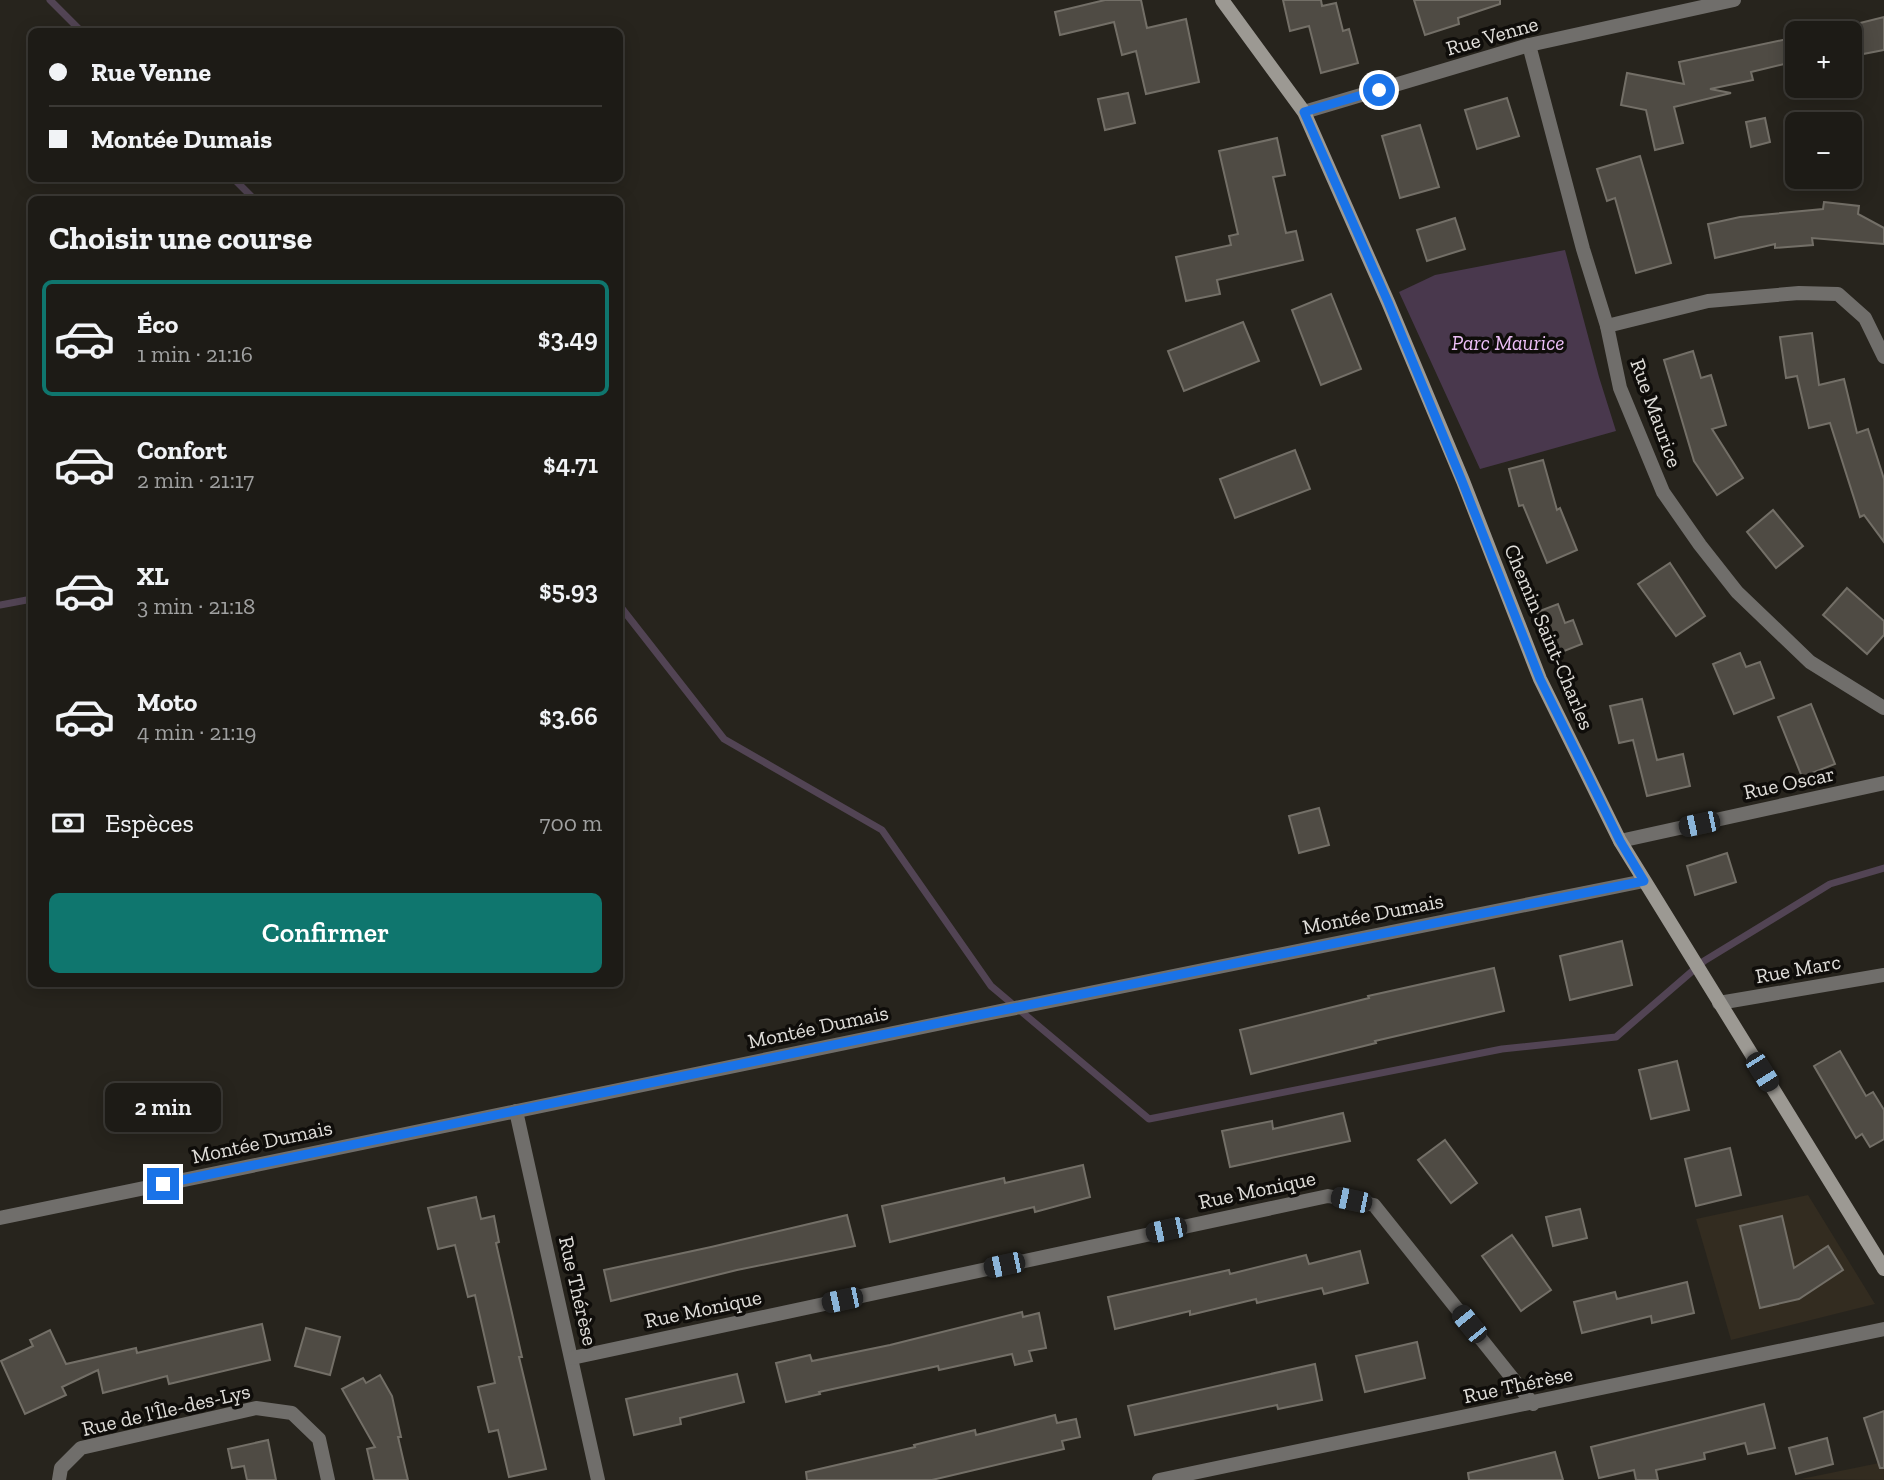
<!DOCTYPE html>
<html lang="fr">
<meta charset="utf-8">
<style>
body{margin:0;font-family:"Zilla Slab",serif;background:#2a2823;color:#f1f3f6;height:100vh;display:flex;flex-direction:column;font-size:26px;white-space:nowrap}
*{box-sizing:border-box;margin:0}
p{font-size:23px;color:#a0a1a1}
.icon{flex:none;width:38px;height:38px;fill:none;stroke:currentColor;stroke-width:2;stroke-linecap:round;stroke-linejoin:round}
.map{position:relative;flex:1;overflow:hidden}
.drawer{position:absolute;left:28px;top:196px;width:595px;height:791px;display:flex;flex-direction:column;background:#1d1b16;border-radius:10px;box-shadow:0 4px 18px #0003,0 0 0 2px #3b3935}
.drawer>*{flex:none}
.banner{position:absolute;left:28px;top:28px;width:595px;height:154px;border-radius:10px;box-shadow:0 4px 18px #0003,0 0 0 2px #3b3935;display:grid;align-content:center;height:154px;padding:0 21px;background:#1d1b16}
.buttons{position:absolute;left:1785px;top:21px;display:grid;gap:14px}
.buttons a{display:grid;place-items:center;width:77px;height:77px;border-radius:10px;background:#1d1b16;box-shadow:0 4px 18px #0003,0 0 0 2px #3b3935;font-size:35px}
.end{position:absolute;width:32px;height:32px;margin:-16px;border:9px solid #1a73e8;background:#fff;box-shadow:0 0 0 4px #fff}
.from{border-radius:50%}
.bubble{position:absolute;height:49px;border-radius:10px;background:#1d1b16;box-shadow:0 4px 18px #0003,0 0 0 2px #3b3935;font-size:23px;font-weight:600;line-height:49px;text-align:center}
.car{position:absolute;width:21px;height:42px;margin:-21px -10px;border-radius:9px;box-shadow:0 0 5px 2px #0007;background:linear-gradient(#222 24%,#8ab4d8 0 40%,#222 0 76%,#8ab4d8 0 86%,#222 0)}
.banner b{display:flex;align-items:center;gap:24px;height:66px;font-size:26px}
.banner b+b{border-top:2px solid #3b3935}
.banner i{width:18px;height:18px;background:#f1f3f6}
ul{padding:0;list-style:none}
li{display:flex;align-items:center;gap:21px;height:116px;margin:0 14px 10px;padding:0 7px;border:4px solid transparent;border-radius:10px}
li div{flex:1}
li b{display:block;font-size:26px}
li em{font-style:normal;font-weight:600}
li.on{border-color:#0f766e}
li>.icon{width:63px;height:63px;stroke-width:1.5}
h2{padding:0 21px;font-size:32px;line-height:84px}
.pay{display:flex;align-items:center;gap:18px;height:77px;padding:0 21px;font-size:26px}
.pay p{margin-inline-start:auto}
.primary-button{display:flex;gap:14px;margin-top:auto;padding:14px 21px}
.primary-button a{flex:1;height:80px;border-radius:10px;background:#0f766e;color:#fff;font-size:28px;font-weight:600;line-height:80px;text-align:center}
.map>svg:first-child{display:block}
</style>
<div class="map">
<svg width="1884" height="1480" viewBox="0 0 1884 1480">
<rect width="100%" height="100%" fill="#27241d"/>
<!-- built -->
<g fill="#332c20">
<path d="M1808,1195L1875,1304L1731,1340L1696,1219Z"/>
<path d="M1884,1462V1480L1801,1479Z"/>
</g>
<!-- green -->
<path fill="#49384d" d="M1565,250L1599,377L1616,431L1480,469L1399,292L1435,275Z"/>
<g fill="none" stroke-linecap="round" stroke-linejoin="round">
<!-- stream -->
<g stroke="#524454" stroke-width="7">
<path d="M50,0L82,32"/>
<path d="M233,178L255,200"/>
<path d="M0,605L32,599"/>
<path d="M620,606L724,739L882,830L991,986L1149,1119L1502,1049L1616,1037L1704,961L1830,884L1884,868"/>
</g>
</g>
<!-- building -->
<g fill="#4f4b44" stroke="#736f67" stroke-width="2">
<path d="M1105,0H1141L1147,28L1186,19L1199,82L1146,94L1136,51L1122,55L1114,22L1060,35L1055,12Z"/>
<path d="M1283,0H1321L1322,6L1336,3L1343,31L1349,29L1358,63L1321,73L1309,26L1290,31Z"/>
<path d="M1414,0H1500V4L1458,18L1459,24L1425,35Z"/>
<path d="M1884,17V50L1863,54L1856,24Z"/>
<path d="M1797,37V61L1751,72L1753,80L1710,89L1731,93L1674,107L1683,143L1655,150L1646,110L1621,105L1627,73L1684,84L1679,62Z"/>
<path d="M1128,93L1135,123L1105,130L1098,99Z"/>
<path d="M1507,98L1519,136L1477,149L1465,110Z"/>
<path d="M1765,118L1770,142L1751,147L1746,122Z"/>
<path d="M1420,125L1439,187L1400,198L1382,136Z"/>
<path d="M1277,138L1285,175L1273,177L1286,233L1296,231L1303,260L1217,280L1220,294L1186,301L1176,257L1231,245L1229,236L1238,234L1219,151Z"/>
<path d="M1640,156L1671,263L1636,273L1615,198L1607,201L1597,169Z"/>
<path d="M1824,202L1859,206L1858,214L1884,228V244L1812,238L1813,245L1775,248V244L1715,258L1708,224L1740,217L1823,209Z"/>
<path d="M1455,218L1465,249L1427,261L1417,230Z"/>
<path d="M1331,294L1361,369L1321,385L1292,310Z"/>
<path d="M1243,322L1259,361L1184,391L1168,351Z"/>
<path d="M1812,333L1819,385L1844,379L1857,433L1868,429L1884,479V542L1864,515L1860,517L1830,423L1809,428L1797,376L1786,378L1780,337Z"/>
<path d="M1693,351L1701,378L1711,375L1726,425L1712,429L1743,478L1717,495L1694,461L1664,360Z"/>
<path d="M1295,450L1310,489L1235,518L1220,479Z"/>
<path d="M1543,460L1557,510L1560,508L1577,550L1547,563L1523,505L1519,506L1509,469Z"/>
<path d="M1773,510L1803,546L1776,568L1747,532Z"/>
<path d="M1670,563L1705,616L1676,636L1638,584Z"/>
<path d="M1847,588L1884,621V635L1867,654L1823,615Z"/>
<path d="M1558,604L1565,623L1573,620L1582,644L1554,655L1537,612Z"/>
<path d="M1740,653L1746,667L1760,662L1774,698L1734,714L1713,664Z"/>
<path d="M1642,699L1657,760L1683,754L1690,786L1647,796L1633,740L1619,743L1610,706Z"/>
<path d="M1811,704L1835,764L1802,777L1778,717Z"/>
<path d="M1319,808L1329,845L1299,853L1289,816Z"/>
<path d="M1727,853L1736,882L1695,895L1687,866Z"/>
<path d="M1622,941L1632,985L1570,1000L1560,956Z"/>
<path d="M1494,968L1504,1011L1375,1041L1376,1043L1251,1074L1240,1030L1369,998L1368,996Z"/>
<path d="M1840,1051L1866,1096L1873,1092L1884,1110V1139L1870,1147L1862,1134L1856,1138L1814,1066Z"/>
<path d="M1677,1061L1689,1110L1651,1119L1639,1070Z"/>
<path d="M1343,1113L1350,1141L1230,1167L1222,1131L1272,1121L1273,1129Z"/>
<path d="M1445,1140L1477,1183L1451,1203L1418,1160Z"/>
<path d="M1730,1148L1741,1195L1696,1206L1685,1159Z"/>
<path d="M1083,1165L1090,1197L1035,1212L1034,1207L890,1242L882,1206L1004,1178L1005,1183Z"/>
<path d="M476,1197L481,1219L494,1216L499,1242L496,1243L522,1357H519L546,1469L509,1477L498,1430L489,1432L478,1387L495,1383L475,1295L468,1297L455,1245L438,1249L428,1208Z"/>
<path d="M1580,1209L1587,1238L1553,1246L1546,1217Z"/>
<path d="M847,1215L855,1246L737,1270L611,1301L604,1270L711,1247Z"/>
<path d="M1782,1216L1794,1268L1828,1246L1843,1270L1799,1299L1760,1308L1740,1226Z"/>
<path d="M1512,1235L1551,1290L1521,1311L1482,1256Z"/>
<path d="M1360,1251L1368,1283L1324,1294L1322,1288L1257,1303L1256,1299L1190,1315V1311L1115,1329L1108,1297L1229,1270L1230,1274L1306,1255L1309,1264Z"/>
<path d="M1687,1282L1694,1313L1652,1323L1651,1316L1582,1333L1574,1302L1615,1292L1617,1299Z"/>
<path d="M1022,1312L1023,1317L1039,1313L1046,1348L1029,1351L1032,1361L1015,1365L1012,1354L939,1370L938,1366L819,1392L820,1394L786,1402L776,1363L810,1355L812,1361L890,1345Z"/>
<path d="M262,1324L270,1360L169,1384L167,1376L103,1393L98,1370L62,1387L66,1395L25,1414L1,1361L33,1346L30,1340L50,1330L66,1364L136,1348L137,1353Z"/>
<path d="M306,1328L340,1337L330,1375L295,1366Z"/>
<path d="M1417,1342L1425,1378L1365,1392L1356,1356Z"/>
<path d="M1315,1364L1322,1400L1278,1409L1277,1405L1135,1435L1128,1406Z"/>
<path d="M737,1374L744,1402L680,1418L681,1424L634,1435L626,1399Z"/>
<path d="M380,1375L392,1396L401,1437H398L408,1480H374L367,1449L375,1447L342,1389L363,1378L366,1383Z"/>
<path d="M1764,1404L1775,1448L1748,1454L1745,1443L1704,1453L1705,1459L1656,1470L1658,1480H1636L1634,1470L1599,1478L1591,1447Z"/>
<path d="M1884,1411V1468H1880L1864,1418Z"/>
<path d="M1055,1415L1057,1423L1076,1419L1080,1437L1062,1441L1064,1449L932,1480H807L806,1472L915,1447L914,1445L975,1430L976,1435Z"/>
<path d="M1827,1438L1833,1464L1796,1474L1789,1448Z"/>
<path d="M268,1440L276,1480H247L244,1466L232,1468L228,1449Z"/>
<path d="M1555,1452L1563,1480H1469L1468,1473Z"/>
</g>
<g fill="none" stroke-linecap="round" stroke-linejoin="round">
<!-- minor -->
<g stroke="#706e6b" stroke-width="14">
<path d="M1529,45L1583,249L1607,326L1620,388L1663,492L1700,545L1737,592L1810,662L1884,708"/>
<path d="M1304,112L1529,45L1734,0"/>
<path d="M1607,326L1708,301L1799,293L1838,294L1865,318L1884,357"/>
<path d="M1620,841L1884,783"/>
<path d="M1719,1003L1884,975"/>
<path d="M516,1111L598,1480"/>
<path d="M572,1358L1328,1196L1374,1205L1533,1404"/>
<path d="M59,1480L61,1468L81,1448L256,1408L292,1413L319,1439L328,1480"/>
<path d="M1159,1480L1884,1329"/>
</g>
<!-- tertiary -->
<path stroke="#706e6b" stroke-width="14" d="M0,1218L971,1017L1644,881"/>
<!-- secondary -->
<path stroke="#9c9993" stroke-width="14" d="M1222,0L1304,112L1388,302L1463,481L1540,679L1620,841L1884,1269"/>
</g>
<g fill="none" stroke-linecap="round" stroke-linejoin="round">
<!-- route -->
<path stroke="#1a73e8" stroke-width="9" d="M163,1184L944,1022L1644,881L1620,841L1540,679L1462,481L1388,302L1304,112L1379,90"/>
</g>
<g text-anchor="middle" stroke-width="7" stroke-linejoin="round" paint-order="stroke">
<!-- street labels -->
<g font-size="21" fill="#e0deda" stroke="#0f0d0a">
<text transform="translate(1492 36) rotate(-16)" y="7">Rue Venne</text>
<text transform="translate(1656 413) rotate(70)" y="7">Rue Maurice</text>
<text transform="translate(1549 637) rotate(67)" y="7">Chemin Saint-Charles</text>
<text transform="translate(1789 783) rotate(-12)" y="7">Rue Oscar</text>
<text transform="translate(1373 914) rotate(-11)" y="7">Montée Dumais</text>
<text transform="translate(1798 969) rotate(-10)" y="7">Rue Marc</text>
<text transform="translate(818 1027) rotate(-12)" y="7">Montée Dumais</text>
<text transform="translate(262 1142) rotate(-12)" y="7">Montée Dumais</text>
<text transform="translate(1257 1190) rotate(-12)" y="7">Rue Monique</text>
<text transform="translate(578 1291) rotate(77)" y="7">Rue Thérèse</text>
<text transform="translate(703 1309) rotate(-12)" y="7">Rue Monique</text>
<text transform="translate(1518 1385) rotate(-12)" y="7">Rue Thérèse</text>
<text transform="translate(166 1410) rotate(-13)" y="7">Rue de l'Île-des-Lys</text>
</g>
<!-- park labels -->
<g font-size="21" font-style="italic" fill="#ecbff6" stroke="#0f0d0a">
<text x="1508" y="350">Parc Maurice</text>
</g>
</g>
</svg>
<div class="buttons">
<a>+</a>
<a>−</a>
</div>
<i class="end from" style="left:1379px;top:90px"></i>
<i class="end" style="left:163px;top:1184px"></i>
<div class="bubble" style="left:105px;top:1083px;width:116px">2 min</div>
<i class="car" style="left:1699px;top:824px;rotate:258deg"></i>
<i class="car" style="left:1762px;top:1072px;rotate:148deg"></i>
<i class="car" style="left:1351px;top:1200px;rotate:282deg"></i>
<i class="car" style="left:1166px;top:1230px;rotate:258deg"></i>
<i class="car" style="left:1004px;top:1265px;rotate:258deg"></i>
<i class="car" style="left:842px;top:1300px;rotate:258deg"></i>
<i class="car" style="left:1469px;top:1324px;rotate:321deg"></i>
<div class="banner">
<b><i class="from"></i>Rue Venne</b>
<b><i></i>Montée Dumais</b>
</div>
<section class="drawer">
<h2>Choisir une course</h2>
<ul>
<li class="on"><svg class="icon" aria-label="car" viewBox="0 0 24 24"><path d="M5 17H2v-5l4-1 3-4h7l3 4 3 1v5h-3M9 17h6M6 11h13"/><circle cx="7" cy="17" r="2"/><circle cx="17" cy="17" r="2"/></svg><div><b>Éco</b><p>1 min · 21:16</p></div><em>$3.49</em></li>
<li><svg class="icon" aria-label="car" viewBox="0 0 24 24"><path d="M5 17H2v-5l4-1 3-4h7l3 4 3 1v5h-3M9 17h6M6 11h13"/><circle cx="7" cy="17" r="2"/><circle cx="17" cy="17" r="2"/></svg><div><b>Confort</b><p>2 min · 21:17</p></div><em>$4.71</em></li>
<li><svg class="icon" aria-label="car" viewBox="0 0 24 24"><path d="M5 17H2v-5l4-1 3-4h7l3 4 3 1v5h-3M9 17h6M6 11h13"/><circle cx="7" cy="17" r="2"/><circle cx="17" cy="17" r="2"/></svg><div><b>XL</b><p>3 min · 21:18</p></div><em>$5.93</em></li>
<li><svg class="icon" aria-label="car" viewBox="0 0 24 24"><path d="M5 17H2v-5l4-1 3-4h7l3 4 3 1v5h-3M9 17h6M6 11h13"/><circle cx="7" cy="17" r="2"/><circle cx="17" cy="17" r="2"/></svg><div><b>Moto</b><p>4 min · 21:19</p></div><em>$3.66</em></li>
</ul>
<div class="pay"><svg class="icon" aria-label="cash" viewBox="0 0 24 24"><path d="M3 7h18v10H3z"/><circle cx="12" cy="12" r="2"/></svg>Espèces<p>700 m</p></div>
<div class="primary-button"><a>Confirmer</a></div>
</section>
</div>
